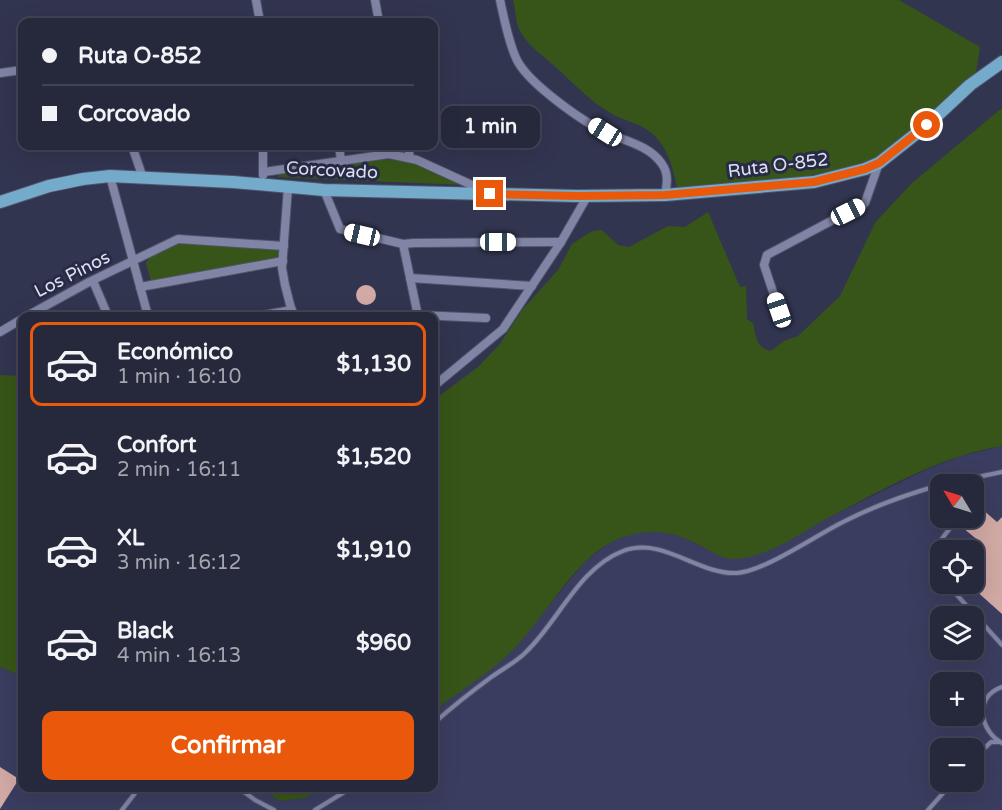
<!DOCTYPE html>
<html lang="es">
<meta charset="utf-8">
<style>
body{margin:0;font-family:"Varela Round",sans-serif;background:#2e3043;color:#f1f3f6;height:100vh;display:flex;flex-direction:column;font-size:22px;white-space:nowrap}
*{box-sizing:border-box;margin:0}
p{font-size:20px;color:#a4a6af}
.icon{flex:none;width:33px;height:33px;fill:none;stroke:currentColor;stroke-width:2;stroke-linecap:round;stroke-linejoin:round}
.map{position:relative;flex:1;overflow:hidden}
.panel{position:absolute;left:18px;top:312px;width:420px;height:480px;display:flex;flex-direction:column;background:#26283c;border-radius:12px;box-shadow:0 6px 24px #0002,0 0 0 2px #424456}
.panel>*{flex:none}
.guide{position:absolute;left:18px;top:18px;width:420px;height:132px;border-radius:12px;box-shadow:0 6px 24px #0002,0 0 0 2px #424456;display:grid;align-content:center;height:132px;padding:0 24px;background:#26283c}
.needle{width:39px;rotate:308deg}
.tools{position:absolute;left:930px;top:474px;display:grid;gap:12px}
.tools a{display:grid;place-items:center;width:54px;height:54px;border-radius:12px;background:#26283c;box-shadow:0 6px 24px #0002,0 0 0 2px #424456;font-size:30px}
.end{position:absolute;width:27px;height:27px;margin:-14px;border:8px solid #ea580c;background:#fff;box-shadow:0 0 0 3px #fff}
.from{border-radius:50%}
.bubble{position:absolute;height:42px;border-radius:12px;background:#26283c;box-shadow:0 6px 24px #0002,0 0 0 2px #424456;font-size:20px;font-weight:700;line-height:42px;text-align:center}
.car{position:absolute;width:18px;height:36px;margin:-18px -9px;border-radius:8px;box-shadow:0 0 4px 2px #0007;background:linear-gradient(#fff 24%,#345 0 40%,#fff 0 76%,#345 0 86%,#fff 0)}
.guide b{display:flex;align-items:center;gap:21px;height:57px;font-size:22px}
.guide b+b{border-top:2px solid #424456}
.guide i{width:15px;height:15px;background:#f1f3f6}
ul{padding:10px 0 0;list-style:none}
li{display:flex;align-items:center;gap:18px;height:84px;margin:0 12px 9px;padding:0 12px;border:3px solid transparent;border-radius:12px}
li div{flex:1}
li b{display:block;font-size:22px}
li em{font-style:normal;font-weight:700}
li.active{border-color:#ea580c}
li>.icon{width:54px;height:54px;stroke-width:1.5}
.cta{display:flex;gap:12px;margin-top:auto;padding:12px 24px}
.cta a{flex:1;height:69px;border-radius:12px;background:#ea580c;color:#fff;font-size:24px;font-weight:700;line-height:69px;text-align:center}
.map>svg:first-child{display:block}
</style>
<div class="map">
<svg width="1002" height="810" viewBox="0 0 1002 810">
<rect width="100%" height="100%" fill="#323550"/>
<!-- built -->
<path fill="#3a3d5f" fill-rule="evenodd" d="M1002,446V810H0V667L22,676V788H260L280,801L304,798L327,788H434V711L508,655L585,562L609,543L634,533L661,531L676,534L712,552L777,547L828,518L928,469L959,457ZM940,484H974V518H940ZM940,550H974V584H940ZM940,616H974V650H940ZM940,682H974V716H940ZM940,748H974V782H940Z"/>
<!-- green -->
<g fill="#375518">
<path d="M513,0H899L980,47L974,85L903,146L859,166L780,181L677,188C673,168 668,148 653,134C642,124 625,121 612,114C591,102 576,86 559,70C546,58 529,47 520,31C515,22 516,10 513,0Z"/>
<path d="M1002,108V446C941,456 884,489 830,517C802,532 768,558 735,559C724,560 710,551 701,546C671,529 642,527 610,543C573,562 541,623 510,653C487,675 458,692 434,711V400L478,367L499,345L523,309L558,270L572,244L592,231L602,230L618,245L629,247L668,226L685,227L708,212L740,287L746,286L747,319L753,323C756,337 756,348 771,351L784,341L798,336L840,296L875,223L896,200L912,183Z"/>
<path d="M371,159L409,160L464,185L277,177L279,175Z"/>
<path d="M182,241L279,249V255L277,258L151,281L146,263L150,257Z"/>
<path d="M0,375L22,376V676L0,667Z"/>
<path d="M260,788H327L304,798L280,801Z"/>
</g>
<!-- building -->
<g fill="#d1a9a5">
<circle cx="366" cy="295" r="10"/>
<path d="M974,502L997,522L1002,517V614L974,589V549L980,542L951,518H974Z"/>
<path d="M0,767L19,779L0,809Z"/>
</g>
<g fill="none" stroke-linecap="round" stroke-linejoin="round">
<!-- service casing -->
<g stroke="#51536a" stroke-width="6">
<g id="service">
<path d="M944,484L1002,472"/>
<path d="M940,574C928,554 938,543 951,527"/>
<path d="M947,584L1002,645"/>
<path d="M1002,687C973,697 980,731 1002,743"/>
<path d="M434,723C452,707 471,692 490,678C502,669 517,662 527,651C559,620 579,568 623,551C663,536 698,575 737,573C766,571 819,533 847,520C877,505 908,494 940,485"/>
<path d="M974,758L991,742H999"/>
<path d="M239,788L255,800L274,810"/>
<path d="M122,810L139,788"/>
<path d="M315,810L351,788"/>
<path d="M928,810L953,782"/>
</g>
</g>
<!-- minor casing -->
<g stroke="#51536a" stroke-width="10">
<g id="minor">
<path d="M256,0L260,22"/>
<path d="M375,0L379,22"/>
<path d="M500,0C504,18 509,46 518,62C531,85 583,122 607,133C626,141 650,146 662,164C669,174 667,184 665,195"/>
<path d="M0,73L22,70"/>
<path d="M132,146L143,178"/>
<path d="M339,146L341,160"/>
<path d="M408,146L410,158"/>
<path d="M264,172L389,154L417,160L485,191"/>
<path d="M263,175V146"/>
<path d="M110,176L148,316"/>
<path d="M288,187L282,268L285,285L293,316"/>
<path d="M324,190L340,229L403,244L414,243L561,242"/>
<path d="M403,244L418,316"/>
<path d="M410,278L532,286"/>
<path d="M93,281L108,316"/>
<path d="M140,287L283,261"/>
<path d="M779,310L764,265L767,255L865,203L879,163"/>
<path d="M418,315L486,318"/>
<path d="M27,316L89,282L178,239L284,246"/>
<path d="M258,316L292,310"/>
<path d="M0,332L22,319"/>
<path d="M434,386L503,329L561,242L588,195"/>
</g>
</g>
<!-- primary casing -->
<g stroke="#51536a" stroke-width="14">
<path id="primary" d="M0,202L49,186L83,179L110,176L233,182L324,190L577,196L665,195L814,182L865,169L879,163L927,125L970,85L1002,62"/>
</g>
<!-- service -->
<use href="#service" stroke="#8185a5" stroke-width="4"/>
<!-- minor -->
<use href="#minor" stroke="#8185a5" stroke-width="8"/>
<!-- primary -->
<use href="#primary" stroke="#74abcb" stroke-width="12"/>
</g>
<g fill="none" stroke-linecap="round" stroke-linejoin="round">
<!-- route -->
<path stroke="#ea580c" stroke-width="8" d="M490,194L577,196L665,195L814,182L865,169L879,163L927,125"/>
</g>
<g text-anchor="middle" stroke-width="6" stroke-linejoin="round" paint-order="stroke">
<!-- street labels -->
<g font-size="18" fill="#dfe1f3" stroke="#282b45">
<text transform="translate(778 165) rotate(-7)" y="6">Ruta O-852</text>
<text transform="translate(332 170) rotate(3)" y="6">Corcovado</text>
<text transform="translate(72 274) rotate(-27)" y="6">Los Pinos</text>
</g>
</g>
</svg>
<div class="tools">
<a><svg class="needle" viewBox="-14 -14 28 28"><path d="M0-13l5 13h-10z" fill="#e53935"/><path d="M0 13l5-13h-10z" fill="#a4a6af"/></svg></a>
<a><svg class="icon" aria-label="locate" viewBox="0 0 24 24"><circle cx="12" cy="12" r="6"/><path d="M12 2v4M12 18v4M2 12h4M18 12h4"/></svg></a>
<a><svg class="icon" aria-label="layers" viewBox="0 0 24 24"><path d="M12 4l9 5-9 5-9-5zM3 14l9 5 9-5"/></svg></a>
<a>+</a>
<a>−</a>
</div>
<i class="end from" style="left:927px;top:125px"></i>
<i class="end" style="left:490px;top:194px"></i>
<div class="bubble" style="left:441px;top:106px;width:99px">1 min</div>
<i class="car" style="left:605px;top:132px;rotate:302deg"></i>
<i class="car" style="left:848px;top:212px;rotate:63deg"></i>
<i class="car" style="left:362px;top:235px;rotate:283deg"></i>
<i class="car" style="left:498px;top:242px;rotate:90deg"></i>
<i class="car" style="left:779px;top:310px;rotate:341deg"></i>
<div class="guide">
<b><i class="from"></i>Ruta O-852</b>
<b><i></i>Corcovado</b>
</div>
<section class="panel">
<ul>
<li class="active"><svg class="icon" aria-label="car" viewBox="0 0 24 24"><path d="M5 17H2v-5l4-1 3-4h7l3 4 3 1v5h-3M9 17h6M6 11h13"/><circle cx="7" cy="17" r="2"/><circle cx="17" cy="17" r="2"/></svg><div><b>Económico</b><p>1 min · 16:10</p></div><em>$1,130</em></li>
<li><svg class="icon" aria-label="car" viewBox="0 0 24 24"><path d="M5 17H2v-5l4-1 3-4h7l3 4 3 1v5h-3M9 17h6M6 11h13"/><circle cx="7" cy="17" r="2"/><circle cx="17" cy="17" r="2"/></svg><div><b>Confort</b><p>2 min · 16:11</p></div><em>$1,520</em></li>
<li><svg class="icon" aria-label="car" viewBox="0 0 24 24"><path d="M5 17H2v-5l4-1 3-4h7l3 4 3 1v5h-3M9 17h6M6 11h13"/><circle cx="7" cy="17" r="2"/><circle cx="17" cy="17" r="2"/></svg><div><b>XL</b><p>3 min · 16:12</p></div><em>$1,910</em></li>
<li><svg class="icon" aria-label="car" viewBox="0 0 24 24"><path d="M5 17H2v-5l4-1 3-4h7l3 4 3 1v5h-3M9 17h6M6 11h13"/><circle cx="7" cy="17" r="2"/><circle cx="17" cy="17" r="2"/></svg><div><b>Black</b><p>4 min · 16:13</p></div><em>$960</em></li>
</ul>
<div class="cta"><a>Confirmar</a></div>
</section>
</div>
